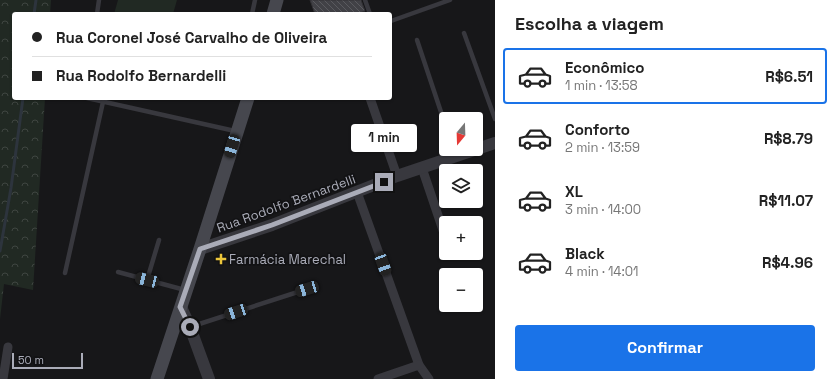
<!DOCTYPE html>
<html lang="pt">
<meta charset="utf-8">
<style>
body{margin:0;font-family:"Space Grotesk",sans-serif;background:#f2f2f2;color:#222;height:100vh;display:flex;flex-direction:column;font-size:15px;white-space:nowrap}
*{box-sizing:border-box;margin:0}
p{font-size:13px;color:#767676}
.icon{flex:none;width:22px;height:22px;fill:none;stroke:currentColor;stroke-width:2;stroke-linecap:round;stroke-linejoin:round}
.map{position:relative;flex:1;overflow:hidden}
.sheet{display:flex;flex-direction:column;background:#fff;width:340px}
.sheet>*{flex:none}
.guide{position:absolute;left:12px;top:12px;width:380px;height:88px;border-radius:4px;box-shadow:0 1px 3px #0004;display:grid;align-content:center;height:88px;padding:0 20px;background:#fff}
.needle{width:26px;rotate:199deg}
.tools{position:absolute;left:439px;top:112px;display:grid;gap:8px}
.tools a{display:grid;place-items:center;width:44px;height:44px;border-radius:4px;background:#fff;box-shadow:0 1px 3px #0004;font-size:20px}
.scale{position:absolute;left:12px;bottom:10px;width:71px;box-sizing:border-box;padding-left:4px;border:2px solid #aaacb8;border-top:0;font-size:11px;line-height:14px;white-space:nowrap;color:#aaacb8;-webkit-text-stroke:3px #121214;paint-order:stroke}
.end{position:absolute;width:18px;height:18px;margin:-9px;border:5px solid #aaacb8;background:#111;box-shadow:0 0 0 2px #111}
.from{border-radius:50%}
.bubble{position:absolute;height:28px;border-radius:4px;background:#fff;box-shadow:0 1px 3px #0004;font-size:13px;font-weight:700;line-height:28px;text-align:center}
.car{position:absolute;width:12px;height:24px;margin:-12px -6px;border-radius:5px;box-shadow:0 0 3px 1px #0007;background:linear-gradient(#222 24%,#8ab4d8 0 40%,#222 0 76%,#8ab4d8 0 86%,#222 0)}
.guide b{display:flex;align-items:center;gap:14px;height:38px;font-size:15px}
.guide b+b{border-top:1px solid #e0e0e0}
.guide i{width:10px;height:10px;background:#222}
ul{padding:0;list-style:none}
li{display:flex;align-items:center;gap:12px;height:56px;margin:0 8px 6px;padding:0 12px;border:2px solid transparent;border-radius:4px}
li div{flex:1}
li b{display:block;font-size:15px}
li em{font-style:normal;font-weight:700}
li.selected{border-color:#1a73e8}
li>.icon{width:36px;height:36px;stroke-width:1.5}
h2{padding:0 20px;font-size:18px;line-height:48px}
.cta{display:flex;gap:8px;margin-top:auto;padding:8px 20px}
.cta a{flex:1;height:46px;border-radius:4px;background:#1a73e8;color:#fff;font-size:16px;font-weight:700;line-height:46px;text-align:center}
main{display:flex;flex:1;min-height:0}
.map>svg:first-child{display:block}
</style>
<main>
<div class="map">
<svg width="495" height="379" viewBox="0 0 495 379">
<defs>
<pattern id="forest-crowns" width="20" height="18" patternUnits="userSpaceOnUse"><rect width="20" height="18" fill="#212923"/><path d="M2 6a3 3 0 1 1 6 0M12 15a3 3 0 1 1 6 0" fill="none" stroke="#3f4541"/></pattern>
<pattern id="building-back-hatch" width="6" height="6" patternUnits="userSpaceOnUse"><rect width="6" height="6" fill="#414146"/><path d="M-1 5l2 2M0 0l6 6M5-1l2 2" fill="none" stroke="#5a5a5f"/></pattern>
</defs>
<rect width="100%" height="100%" fill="#171719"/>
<!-- grass -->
<path fill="#212923" d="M118,0H177L173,14H114Z"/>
<!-- forest -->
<path fill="url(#forest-crowns)" d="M0,0H51L50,14H14V98H45L33,290L4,284L0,319Z"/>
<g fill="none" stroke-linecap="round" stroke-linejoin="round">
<!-- stream -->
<g stroke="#2d343d" stroke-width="3">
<path d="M34,14L36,0"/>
<path d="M0,251L11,188L23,98"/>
</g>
</g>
<!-- building -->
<path fill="url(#building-back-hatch)" stroke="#323135" d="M310,0H361L365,11L357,14H315Z"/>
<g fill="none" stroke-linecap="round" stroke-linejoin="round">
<!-- service -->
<g stroke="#38383e" stroke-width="4.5">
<path d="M365,0L370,14"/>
<path d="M97,14L99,0"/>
<path d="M252,14L255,0"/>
<path d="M391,21L450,0"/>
<path d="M464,33L495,119"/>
<path d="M417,40L446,127"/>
<path d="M87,98L235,131"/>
<path d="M118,272L185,290"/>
<path d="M65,273L103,102"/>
<path d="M147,280L159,240"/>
<path d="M190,327L307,289"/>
</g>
<!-- minor -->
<g stroke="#38383e" stroke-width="9">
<path d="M370,98L397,176"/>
<path d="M422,168L446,239"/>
<path d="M357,192L419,365L429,379"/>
<path d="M451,253L455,255L463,253"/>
<path d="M3,379L8,347"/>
<path d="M378,379L419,365"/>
</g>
<!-- tertiary -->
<g stroke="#38383e" stroke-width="12">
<path d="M200,249L272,225L397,176L495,143"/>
<path d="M181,307L190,327L209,379"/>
</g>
<!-- secondary -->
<g stroke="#46474e" stroke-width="13">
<path d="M273,14L277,0"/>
<path d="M157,379L200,249L248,98"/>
</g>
</g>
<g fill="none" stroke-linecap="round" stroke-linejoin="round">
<!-- route -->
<path stroke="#aaacb8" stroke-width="5" d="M190,327L180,307L200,249L272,225L384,182"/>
</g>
<!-- markers -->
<path fill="#edc73b" stroke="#121214" stroke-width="1.5" d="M219 253h4v4h4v4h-4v4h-4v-4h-4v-4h4z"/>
<g text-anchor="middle" stroke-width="3.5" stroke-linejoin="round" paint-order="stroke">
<!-- street labels -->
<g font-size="13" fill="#aaacb8" stroke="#121214">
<text transform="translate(286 203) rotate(-20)" y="5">Rua Rodolfo Bernardelli</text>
</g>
<!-- poi labels -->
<g font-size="13" fill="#aaacb8" stroke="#121214" text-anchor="start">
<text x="229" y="264">Farmácia Marechal</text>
</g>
</g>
</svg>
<div class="tools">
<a><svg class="needle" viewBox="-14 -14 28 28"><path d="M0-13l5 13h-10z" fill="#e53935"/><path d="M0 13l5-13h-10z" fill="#767676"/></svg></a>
<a><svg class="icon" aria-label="layers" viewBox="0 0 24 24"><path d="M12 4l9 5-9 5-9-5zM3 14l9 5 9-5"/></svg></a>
<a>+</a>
<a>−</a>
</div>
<div class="scale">50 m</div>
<i class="end from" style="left:190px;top:327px"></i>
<i class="end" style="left:384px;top:182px"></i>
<div class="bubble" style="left:351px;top:124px;width:66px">1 min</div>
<i class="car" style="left:232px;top:146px;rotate:197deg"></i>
<i class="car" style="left:383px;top:264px;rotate:160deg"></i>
<i class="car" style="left:147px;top:280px;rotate:284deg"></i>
<i class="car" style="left:307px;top:289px;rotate:253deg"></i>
<i class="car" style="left:236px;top:312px;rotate:252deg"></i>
<div class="guide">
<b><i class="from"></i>Rua Coronel José Carvalho de Oliveira</b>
<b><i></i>Rua Rodolfo Bernardelli</b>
</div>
</div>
<section class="sheet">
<h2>Escolha a viagem</h2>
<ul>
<li class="selected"><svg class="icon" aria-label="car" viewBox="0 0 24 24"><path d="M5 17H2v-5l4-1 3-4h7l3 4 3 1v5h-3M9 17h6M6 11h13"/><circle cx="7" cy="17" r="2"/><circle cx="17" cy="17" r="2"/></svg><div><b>Econômico</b><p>1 min · 13:58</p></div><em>R$6.51</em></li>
<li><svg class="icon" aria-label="car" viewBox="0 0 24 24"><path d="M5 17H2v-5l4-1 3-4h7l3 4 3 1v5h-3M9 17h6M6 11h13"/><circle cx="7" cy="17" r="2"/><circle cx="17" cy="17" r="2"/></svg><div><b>Conforto</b><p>2 min · 13:59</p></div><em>R$8.79</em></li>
<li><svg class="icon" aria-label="car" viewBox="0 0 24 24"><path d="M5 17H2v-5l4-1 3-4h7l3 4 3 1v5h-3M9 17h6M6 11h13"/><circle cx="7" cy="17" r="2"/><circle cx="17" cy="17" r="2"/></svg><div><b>XL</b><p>3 min · 14:00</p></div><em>R$11.07</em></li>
<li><svg class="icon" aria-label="car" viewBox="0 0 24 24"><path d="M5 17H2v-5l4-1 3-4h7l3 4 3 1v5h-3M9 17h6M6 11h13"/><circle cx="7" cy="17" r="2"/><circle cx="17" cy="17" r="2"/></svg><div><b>Black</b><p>4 min · 14:01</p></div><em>R$4.96</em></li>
</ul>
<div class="cta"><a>Confirmar</a></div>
</section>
</main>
